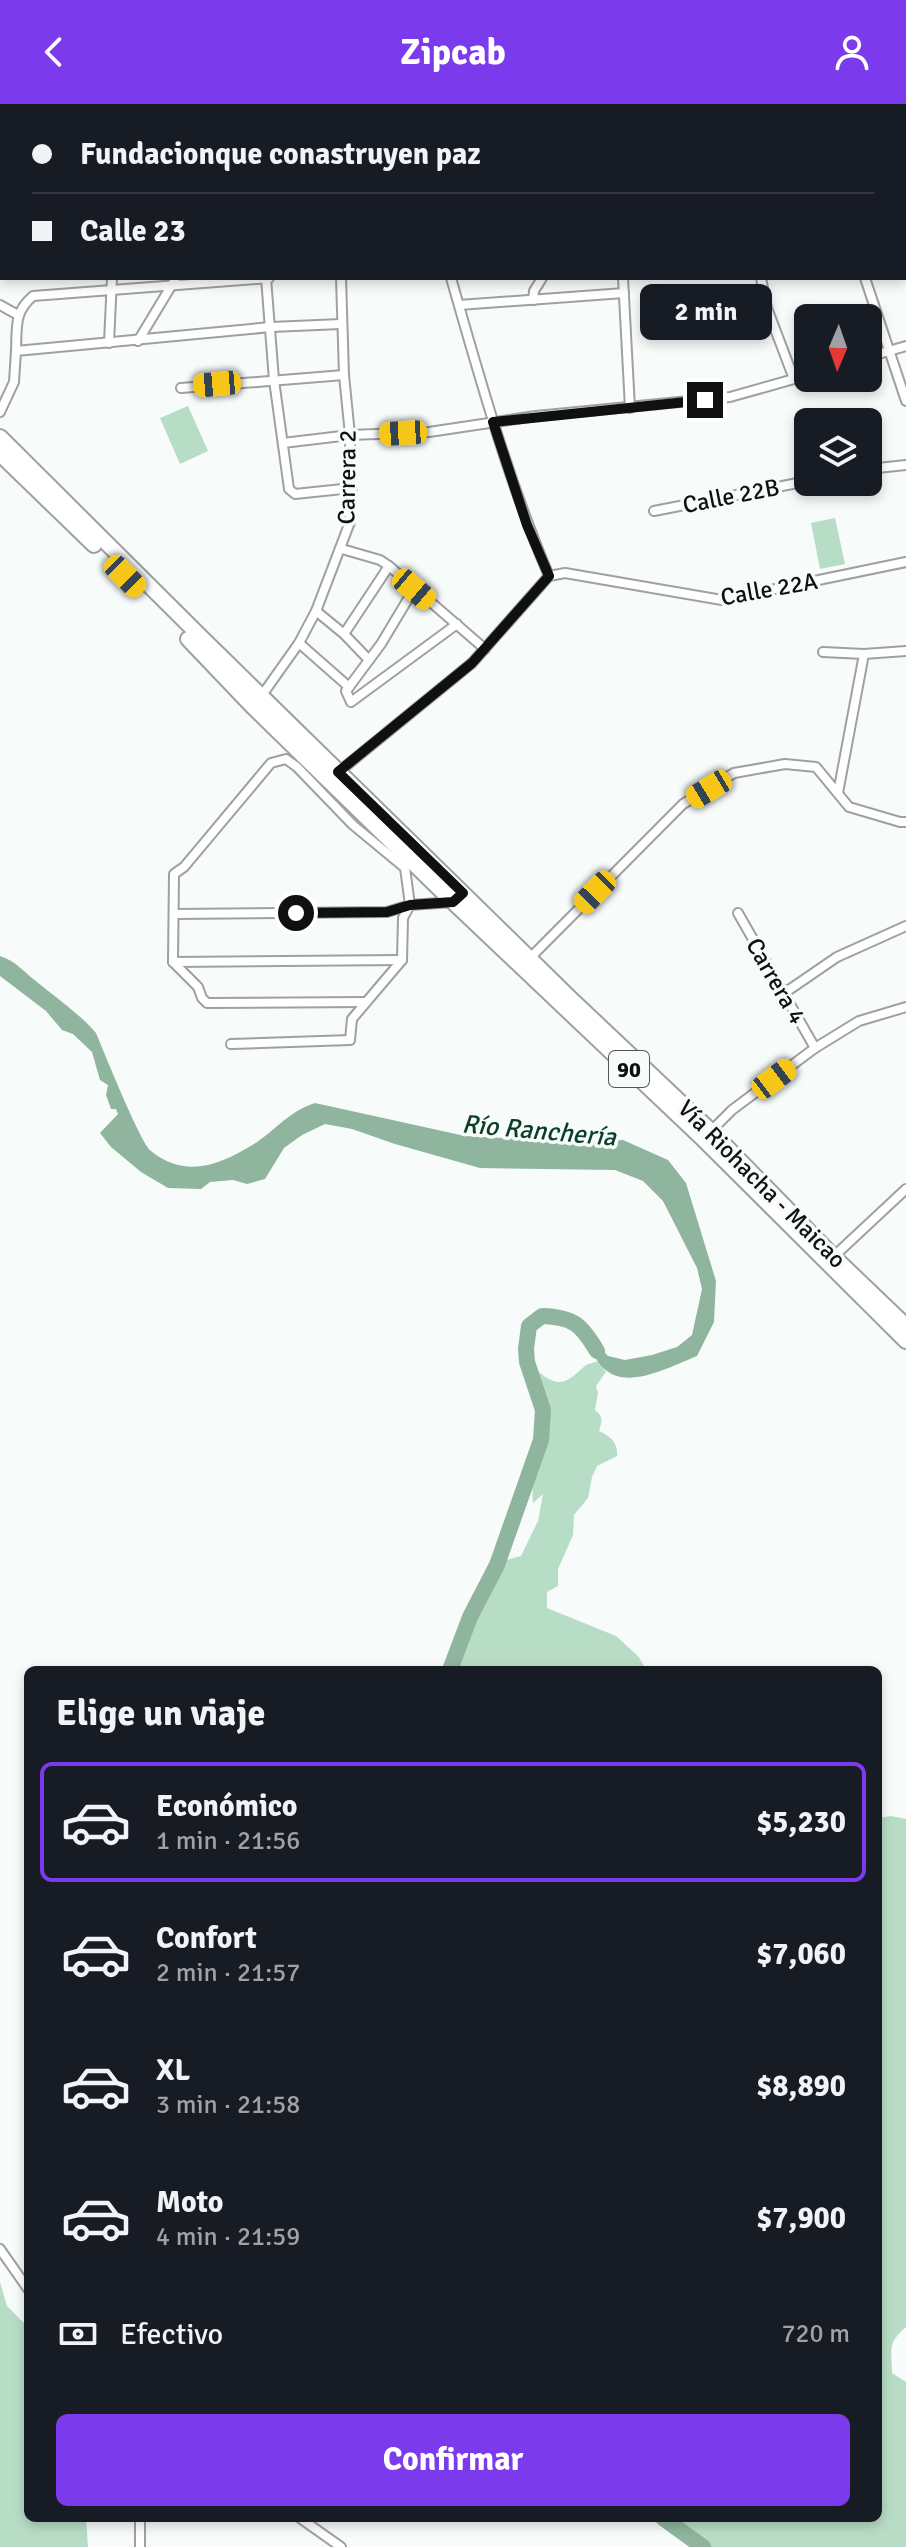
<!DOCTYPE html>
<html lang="es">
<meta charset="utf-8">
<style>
body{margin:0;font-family:Signika,sans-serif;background:#242831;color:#f1f3f6;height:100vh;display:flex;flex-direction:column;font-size:30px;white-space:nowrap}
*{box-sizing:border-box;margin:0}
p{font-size:26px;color:#9ea1a6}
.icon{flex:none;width:44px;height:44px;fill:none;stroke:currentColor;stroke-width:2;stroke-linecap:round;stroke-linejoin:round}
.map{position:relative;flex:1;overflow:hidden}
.drawer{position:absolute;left:24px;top:1562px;width:858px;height:856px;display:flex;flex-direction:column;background:#171b24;border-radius:12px;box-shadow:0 4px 12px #0003}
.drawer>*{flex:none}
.guide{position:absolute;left:0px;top:0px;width:906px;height:176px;box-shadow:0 4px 12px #0003;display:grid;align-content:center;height:176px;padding:0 32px;background:#171b24}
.needle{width:52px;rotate:182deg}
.fabs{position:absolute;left:794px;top:200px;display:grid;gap:16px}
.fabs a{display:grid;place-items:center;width:88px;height:88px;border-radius:12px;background:#171b24;box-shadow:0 4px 12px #0003;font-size:40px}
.end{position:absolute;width:36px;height:36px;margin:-18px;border:10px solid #0f100f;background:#fff;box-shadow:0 0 0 4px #fff}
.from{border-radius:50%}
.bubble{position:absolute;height:56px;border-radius:12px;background:#171b24;box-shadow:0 4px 12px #0003;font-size:26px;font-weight:700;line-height:56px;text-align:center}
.car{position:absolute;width:24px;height:48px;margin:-24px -12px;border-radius:10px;box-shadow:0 0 6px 2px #0007;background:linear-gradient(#f5c518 24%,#345 0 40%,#f5c518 0 76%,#345 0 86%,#f5c518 0)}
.guide b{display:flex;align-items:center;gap:28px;height:76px;font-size:30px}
.guide b+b{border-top:2px solid #363941}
.guide i{width:20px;height:20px;background:#f1f3f6}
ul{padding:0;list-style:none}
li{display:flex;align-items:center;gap:24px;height:120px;margin:0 16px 12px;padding:0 16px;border:4px solid transparent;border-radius:12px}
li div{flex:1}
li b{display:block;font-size:30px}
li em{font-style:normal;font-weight:700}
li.current{border-color:#7c3aed}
li>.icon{width:72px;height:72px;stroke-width:1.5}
h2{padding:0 32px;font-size:36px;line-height:96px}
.pay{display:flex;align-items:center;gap:20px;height:88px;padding:0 32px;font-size:30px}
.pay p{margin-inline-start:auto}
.button{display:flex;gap:16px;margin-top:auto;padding:16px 32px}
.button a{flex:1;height:92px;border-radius:12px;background:#7c3aed;color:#fff;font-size:32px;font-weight:700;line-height:92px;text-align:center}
header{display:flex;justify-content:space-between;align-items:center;height:104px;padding:0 32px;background:#7c3aed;color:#fff;font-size:36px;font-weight:700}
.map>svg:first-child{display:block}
</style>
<header><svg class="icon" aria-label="back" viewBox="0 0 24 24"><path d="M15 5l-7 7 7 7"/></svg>Zipcab<svg class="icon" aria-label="person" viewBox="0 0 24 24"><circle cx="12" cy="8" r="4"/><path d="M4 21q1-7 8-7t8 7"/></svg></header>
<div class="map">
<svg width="906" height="2443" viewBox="0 0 906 2443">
<rect width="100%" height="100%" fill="#f7fbf9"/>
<!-- green -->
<g fill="#b8ddc6">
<path d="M188,302L208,347L180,360L160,314Z"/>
<path d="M835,414L845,460L820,465L811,419Z"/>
<path d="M598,1257L606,1268L596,1282L598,1289L595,1306C604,1313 602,1317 599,1327C611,1333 618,1338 617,1352L597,1362L592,1373L588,1394L574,1411L573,1431L558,1465V1482L547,1488V1504L616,1532L639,1553L646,1566H450L470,1513L497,1461L506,1456L521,1452L538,1417L543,1390L533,1399C528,1367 556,1342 547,1315H543L542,1304L530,1266L534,1265C540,1268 545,1274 551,1276C566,1283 576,1269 585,1262C589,1259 594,1259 598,1257Z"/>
<path d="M891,1712L906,1715V2223C886,2240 892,2247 892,2269L906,2278V2443H703L663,2414H878V1714Z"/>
<path d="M0,2178L7,2202L28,2223V2414H86L88,2443H0Z"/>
</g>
<!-- water -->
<path fill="#8fb59e" d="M0,852C16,857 24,868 37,878C57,895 78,908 96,929C104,948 140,1038 151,1047C186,1075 220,1061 254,1040C277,1025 288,1008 315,999L465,1032L579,1038L623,1036L668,1056L686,1079L716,1177L714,1218L697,1252C652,1271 602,1298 587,1230L608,1252L625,1256L652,1251L677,1243L692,1231L702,1185L697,1164L663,1097L643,1077L615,1066L480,1064L395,1040L352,1025L325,1020L302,1031L284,1044L265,1075L247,1080L233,1076L210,1078L201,1085L168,1084L141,1068L111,1043L100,1029L118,1010L116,1005H111L106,991L108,981L100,976L92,948L73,930L62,926L46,907L0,872Z"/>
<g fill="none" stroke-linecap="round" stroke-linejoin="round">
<!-- river -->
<g stroke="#8fb59e" stroke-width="16">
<path d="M450,1566L470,1513L497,1461L541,1336L543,1306L527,1258L526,1245L529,1222L542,1212C573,1213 581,1220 597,1247"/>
<path d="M663,2414L703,2443"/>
</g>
<!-- minor casing -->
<g stroke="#9ea19f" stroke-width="12">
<g id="minor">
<path d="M613,0V2"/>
<path d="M733,0V2"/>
<path d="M841,0V2"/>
<path d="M200,2L201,0"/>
<path d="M352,2V0"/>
<path d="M497,2L498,0"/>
<path d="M904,106H906"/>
<path d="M266,174L274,276L289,385L295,390L352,384"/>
<path d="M451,174C480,275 508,376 549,472"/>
<path d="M623,174L630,304"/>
<path d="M761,174L767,204L794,275"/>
<path d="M865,174L906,297"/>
<path d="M533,196L534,187L542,174"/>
<path d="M0,201L18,211"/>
<path d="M459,201L624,189"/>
<path d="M138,237L176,174"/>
<path d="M109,239L112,174"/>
<path d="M16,247C17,223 14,208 33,192L269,174"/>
<path d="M868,253L906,242"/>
<path d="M181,284L344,271"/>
<path d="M0,308L14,278L16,247L271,223L341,220"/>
<path d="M283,339L350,331L429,328L536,312L730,293L808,271"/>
<path d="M868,365L906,361"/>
<path d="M654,407L808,377"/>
<path d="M342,445L380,456L389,462L485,545"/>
<path d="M414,485L381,540L346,587L351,598L457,520"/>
<path d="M316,507L344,530L369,556"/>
<path d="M344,530L389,462"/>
<path d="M299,539L349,583"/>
<path d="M823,548L864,550L906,547"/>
<path d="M260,594L299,539L316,507L350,418V331L344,271L341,174"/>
<path d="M336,670L472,559L549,472L565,469L722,496L906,458"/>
<path d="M838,689L864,550"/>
<path d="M738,809L815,944"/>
<path d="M174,810L387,808L410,801L405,764L353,721L297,663L286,655L271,659L184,763L174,770L173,858L198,883L202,894L207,899L366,898"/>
<path d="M528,856L683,700L734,669L785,660L816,663L849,703L900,718H906"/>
<path d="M173,858L402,856"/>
<path d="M783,890L837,853L906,822"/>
<path d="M231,940L350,936L352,915L402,856L403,814L410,801L454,798"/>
<path d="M711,1027L732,1006L815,944L859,917L906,903"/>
<path d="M831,1155L906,1085"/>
<path d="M0,2145L28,2185"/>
<path d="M140,2414V2443"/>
<path d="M300,2414L341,2443"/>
</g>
</g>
<!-- trunk casing -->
<g stroke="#9ea19f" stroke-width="18">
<g id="trunk">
<path d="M0,333L205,537L572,896L711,1027L834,1153L906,1222"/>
<path d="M0,350L94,441"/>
<path d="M188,535L252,602L453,798L704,1036L906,1237"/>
</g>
</g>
<!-- minor -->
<use href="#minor" stroke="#fff" stroke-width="8"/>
<!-- trunk -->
<use href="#trunk" stroke="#fff" stroke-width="14"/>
</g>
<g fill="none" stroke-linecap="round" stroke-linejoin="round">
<!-- route -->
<path stroke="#0f100f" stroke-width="10" d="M296,809L387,808L410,801L453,798L463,789L338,668L472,559L549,472L527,421L493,318L705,296"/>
</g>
<g text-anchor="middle" stroke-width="7" stroke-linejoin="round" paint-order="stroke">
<!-- shield labels -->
<rect fill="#f7fbf9" stroke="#555655" stroke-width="2" x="609" y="947" width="40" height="36" rx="6"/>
<g font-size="22" font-weight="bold" fill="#0f100f">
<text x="629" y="973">90</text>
</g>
<!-- street labels -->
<g font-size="24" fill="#0f100f" stroke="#f7fbf9">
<text transform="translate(347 373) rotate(-89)" y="8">Carrera 2</text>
<text transform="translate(731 392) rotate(-11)" y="8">Calle 22B</text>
<text transform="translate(769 485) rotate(-10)" y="8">Calle 22A</text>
<text transform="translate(776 877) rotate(60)" y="8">Carrera 4</text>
<text transform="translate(762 1080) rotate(45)" y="8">Vía Riohacha - Maicao</text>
</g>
<!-- water labels -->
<g font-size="26" font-style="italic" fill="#0c3d26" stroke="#f7fbf9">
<text transform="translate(539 1026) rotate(5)" y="9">Río Ranchería</text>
</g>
</g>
</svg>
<div class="fabs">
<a><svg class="needle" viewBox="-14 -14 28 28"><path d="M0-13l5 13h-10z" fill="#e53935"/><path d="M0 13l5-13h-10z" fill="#9ea1a6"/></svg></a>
<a><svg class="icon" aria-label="layers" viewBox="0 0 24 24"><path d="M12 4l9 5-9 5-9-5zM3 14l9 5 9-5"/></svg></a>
</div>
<i class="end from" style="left:296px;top:809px"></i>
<i class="end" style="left:705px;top:296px"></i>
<div class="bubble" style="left:640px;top:180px;width:132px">2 min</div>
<i class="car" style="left:217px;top:280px;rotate:265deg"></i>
<i class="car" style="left:403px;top:329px;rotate:267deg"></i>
<i class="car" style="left:125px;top:472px;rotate:135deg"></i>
<i class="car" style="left:414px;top:485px;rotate:130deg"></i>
<i class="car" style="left:709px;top:685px;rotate:239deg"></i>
<i class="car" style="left:595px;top:788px;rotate:224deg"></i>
<i class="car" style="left:774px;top:975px;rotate:53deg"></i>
<div class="guide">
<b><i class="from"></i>Fundacionque conastruyen paz</b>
<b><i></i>Calle 23</b>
</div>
<section class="drawer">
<h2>Elige un viaje</h2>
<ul>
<li class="current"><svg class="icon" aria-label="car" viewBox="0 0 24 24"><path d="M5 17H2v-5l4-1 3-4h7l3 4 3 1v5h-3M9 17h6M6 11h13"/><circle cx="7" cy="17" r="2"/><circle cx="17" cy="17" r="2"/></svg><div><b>Económico</b><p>1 min · 21:56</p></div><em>$5,230</em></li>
<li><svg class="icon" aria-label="car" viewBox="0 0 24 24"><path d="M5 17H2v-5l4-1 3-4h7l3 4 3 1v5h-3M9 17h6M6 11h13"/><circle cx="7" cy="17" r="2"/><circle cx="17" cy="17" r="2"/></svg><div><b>Confort</b><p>2 min · 21:57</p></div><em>$7,060</em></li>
<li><svg class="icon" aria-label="car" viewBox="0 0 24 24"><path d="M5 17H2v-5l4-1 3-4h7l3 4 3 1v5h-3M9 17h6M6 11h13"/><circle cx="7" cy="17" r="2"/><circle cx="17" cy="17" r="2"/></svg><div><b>XL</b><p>3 min · 21:58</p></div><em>$8,890</em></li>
<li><svg class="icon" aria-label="car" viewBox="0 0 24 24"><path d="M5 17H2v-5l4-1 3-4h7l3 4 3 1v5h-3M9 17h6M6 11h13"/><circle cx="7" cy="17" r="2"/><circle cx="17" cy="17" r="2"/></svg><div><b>Moto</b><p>4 min · 21:59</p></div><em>$7,900</em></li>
</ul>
<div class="pay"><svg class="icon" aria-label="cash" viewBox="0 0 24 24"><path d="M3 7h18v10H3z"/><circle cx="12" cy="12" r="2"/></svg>Efectivo<p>720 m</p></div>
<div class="button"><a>Confirmar</a></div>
</section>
</div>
